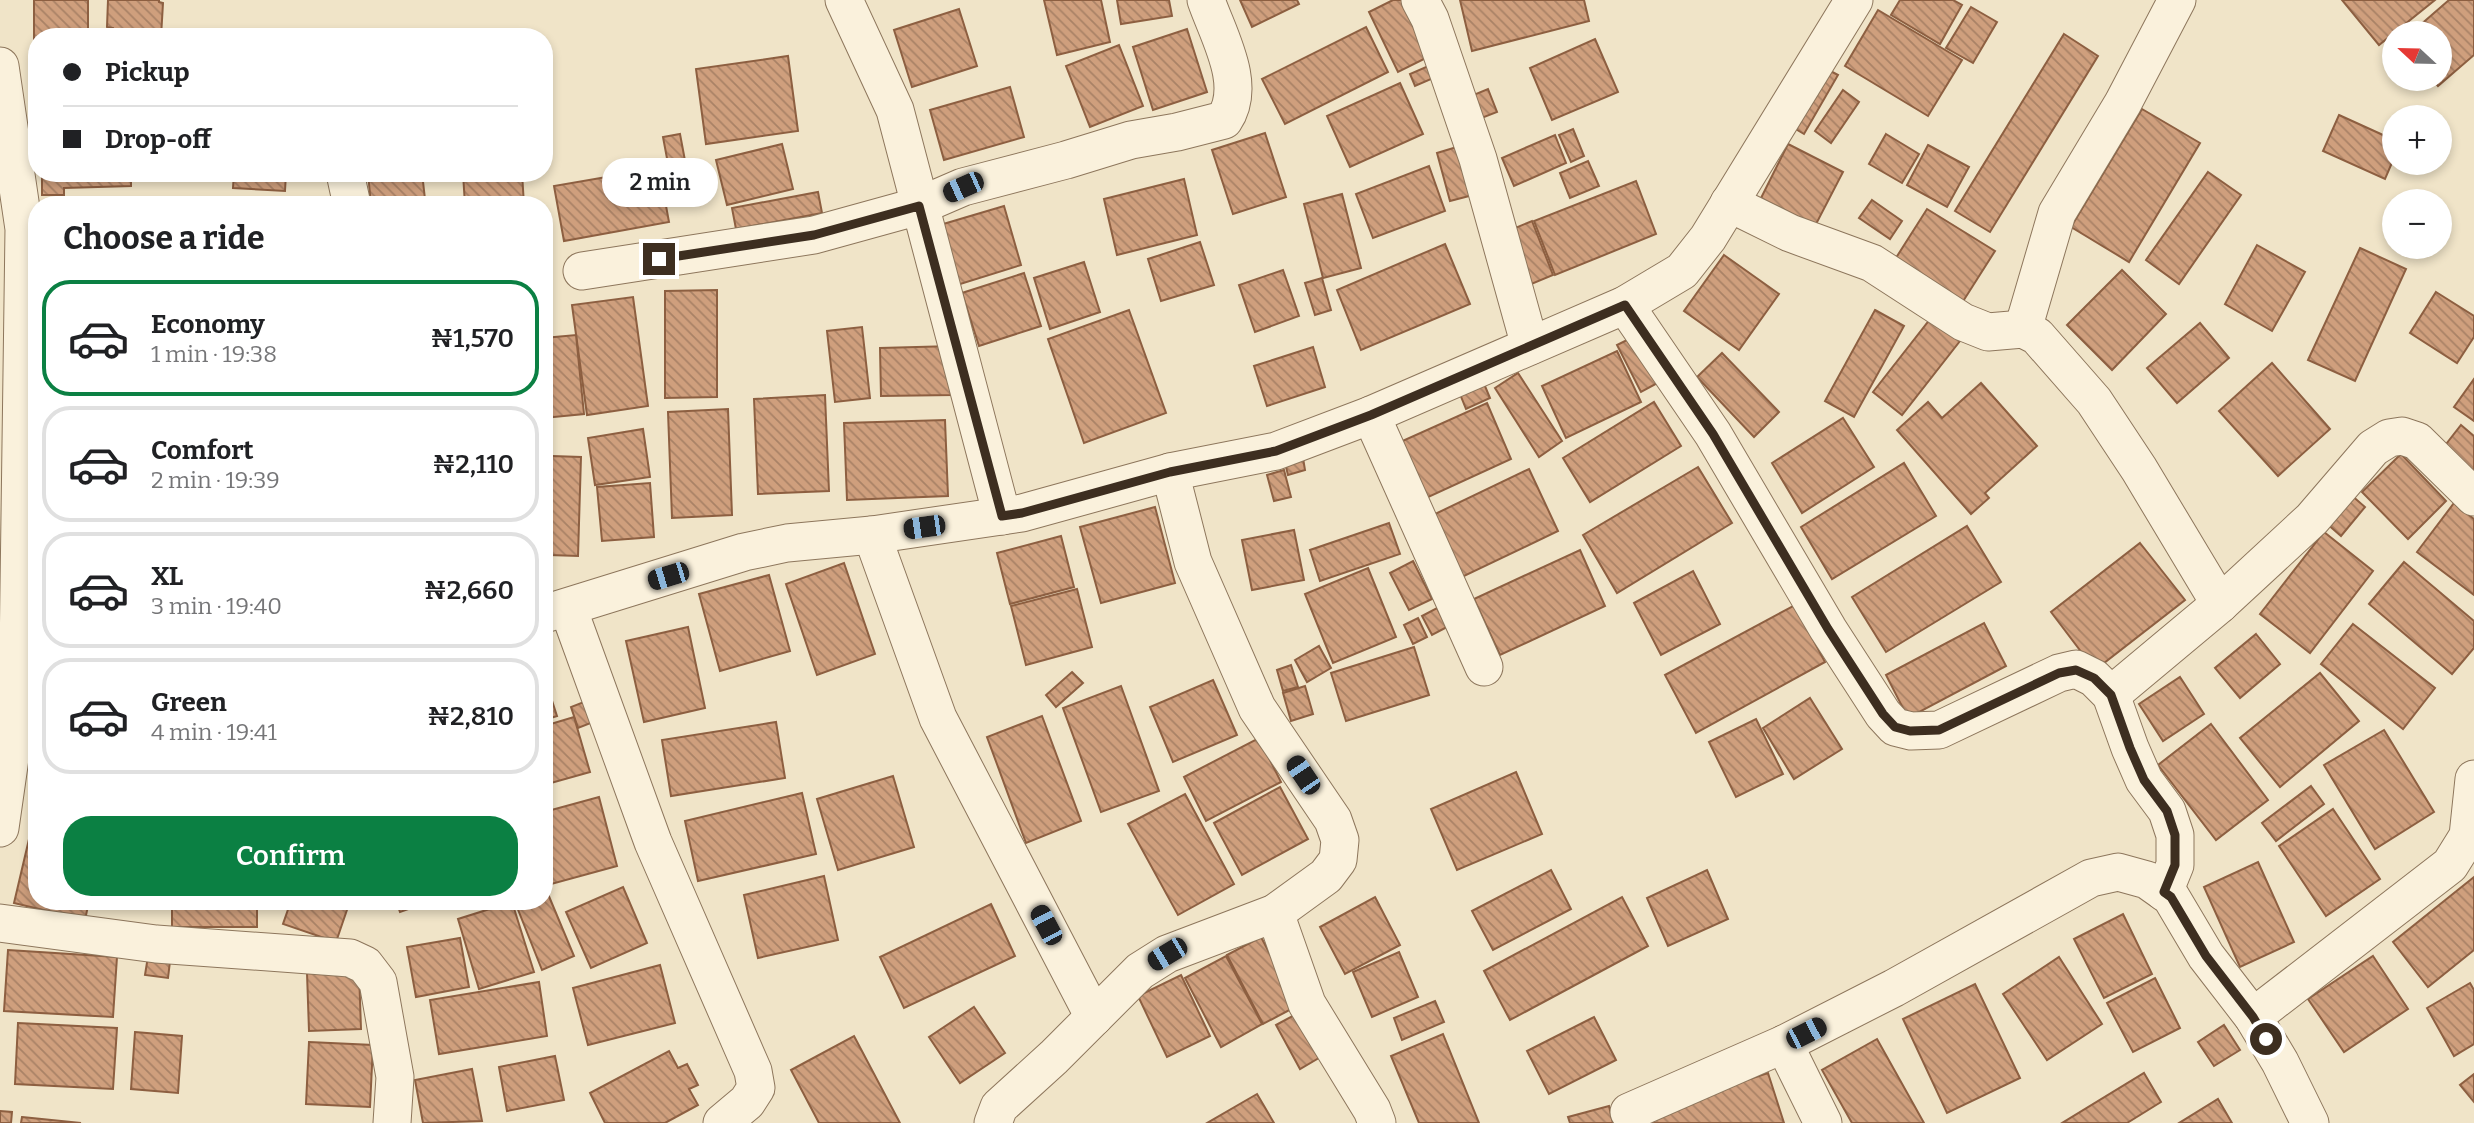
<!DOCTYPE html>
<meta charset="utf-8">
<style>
body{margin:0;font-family:Bitter,serif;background:#f6f6f6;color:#202124;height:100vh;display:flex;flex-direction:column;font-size:26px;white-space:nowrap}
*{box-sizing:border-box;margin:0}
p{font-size:23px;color:#757577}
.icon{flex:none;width:38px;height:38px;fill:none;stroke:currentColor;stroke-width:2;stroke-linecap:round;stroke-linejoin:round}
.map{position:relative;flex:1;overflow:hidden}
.panel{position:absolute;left:28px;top:196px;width:525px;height:714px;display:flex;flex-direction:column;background:#fff;border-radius:28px;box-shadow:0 4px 10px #0003}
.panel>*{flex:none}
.banner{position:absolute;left:28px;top:28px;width:525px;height:154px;border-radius:28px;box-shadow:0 4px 10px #0003;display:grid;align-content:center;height:154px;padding:0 35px;background:#fff}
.needle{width:46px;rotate:292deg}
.controls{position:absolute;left:2382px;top:21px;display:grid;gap:14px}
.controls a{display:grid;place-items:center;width:70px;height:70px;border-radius:50%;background:#fff;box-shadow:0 4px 10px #0003;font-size:35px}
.end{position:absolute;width:32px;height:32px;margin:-16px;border:9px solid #3d2e20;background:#fff;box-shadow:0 0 0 4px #fff}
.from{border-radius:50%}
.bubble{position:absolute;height:49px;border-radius:24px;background:#fff;box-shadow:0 4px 10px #0003;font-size:23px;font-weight:600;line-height:49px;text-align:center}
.car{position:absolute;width:21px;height:42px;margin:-21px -10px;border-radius:9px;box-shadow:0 0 5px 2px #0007;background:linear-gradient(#222 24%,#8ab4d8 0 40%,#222 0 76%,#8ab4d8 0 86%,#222 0)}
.banner b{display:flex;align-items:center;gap:24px;height:66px;font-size:26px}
.banner b+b{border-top:2px solid #e0e0e0}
.banner i{width:18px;height:18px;background:#202124}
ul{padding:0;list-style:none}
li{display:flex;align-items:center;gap:21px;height:116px;margin:0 14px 10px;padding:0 21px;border:4px solid #e0e0e0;border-radius:28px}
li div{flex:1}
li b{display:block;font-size:26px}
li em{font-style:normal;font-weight:600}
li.selected{border-color:#0b8043}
li>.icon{width:63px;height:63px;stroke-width:1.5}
h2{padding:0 35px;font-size:32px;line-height:84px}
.button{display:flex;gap:14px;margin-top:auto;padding:14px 35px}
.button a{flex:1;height:80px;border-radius:28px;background:#0b8043;color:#fff;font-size:28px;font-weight:600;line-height:80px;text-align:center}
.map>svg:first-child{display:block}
</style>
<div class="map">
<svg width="2474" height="1123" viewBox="0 0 2474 1123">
<defs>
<pattern id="building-back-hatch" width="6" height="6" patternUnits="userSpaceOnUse" patternTransform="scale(1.75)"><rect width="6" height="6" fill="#cf9f7d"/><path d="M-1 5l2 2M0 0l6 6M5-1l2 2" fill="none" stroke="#a98266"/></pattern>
</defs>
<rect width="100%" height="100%" fill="#f0e4c8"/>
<!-- building -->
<g fill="url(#building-back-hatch)" stroke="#8d5f41" stroke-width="2">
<path d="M34,0H88V37H37V65H34Z"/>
<path d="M108,0H159V2L163,3L161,37H112L113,28L107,27Z"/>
<path d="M1044,0H1101L1110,42L1057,55Z"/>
<path d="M1117,0H1169L1172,16L1121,24Z"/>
<path d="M1240,0H1297L1299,4L1252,27Z"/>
<path d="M1393,0H1406L1432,55L1398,72L1369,12Z"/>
<path d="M1460,0H1584L1589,21L1472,51Z"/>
<path d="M1900,0H1953L1962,5L1940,44L1891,15Z"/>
<path d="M2342,0H2435L2379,45Z"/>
<path d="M2449,0H2474V55L2438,86L2432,79H2440V33H2411Z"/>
<path d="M1971,7L1997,22L1973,63L1946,48Z"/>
<path d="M959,9L977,66L912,87L894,30Z"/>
<path d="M1878,10L1962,60L1928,116L1845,66Z"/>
<path d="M1366,27L1388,72L1285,124L1262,79Z"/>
<path d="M1187,29L1207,92L1153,110L1133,47Z"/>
<path d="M2064,34L2098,56L1990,232L1955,211Z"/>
<path d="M1595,39L1618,92L1552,120L1530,68Z"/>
<path d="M1119,45L1143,106L1090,127L1066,66Z"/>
<path d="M788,56L798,131L706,144L696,69Z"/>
<path d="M1433,64L1438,76L1415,86L1410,74Z"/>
<path d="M1821,66L1838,75L1804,134L1787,124Z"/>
<path d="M1400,83L1423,134L1350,167L1327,116Z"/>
<path d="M1010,87L1024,137L944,160L930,110Z"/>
<path d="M1488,89L1497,112L1479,119L1471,96Z"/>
<path d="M1843,90L1859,102L1831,143L1815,131Z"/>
<path d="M2142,109L2200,143L2129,262L2071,227Z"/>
<rect x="544" y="112" width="5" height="13"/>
<path d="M2339,115L2394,140V158L2385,179L2323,151Z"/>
<path d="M1573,129L1584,156L1571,162L1559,135Z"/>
<path d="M1265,133L1286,197L1233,214L1212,150Z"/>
<path d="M680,134L686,166L669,169L663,137Z"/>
<path d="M1886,134L1919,154L1902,183L1869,164Z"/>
<path d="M1555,135L1566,163L1514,186L1502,158Z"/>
<path d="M782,144L793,189L727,205L716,160Z"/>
<path d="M1788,144L1843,172L1814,228L1760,200Z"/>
<path d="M1928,145L1969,167L1947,207L1907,185Z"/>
<path d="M1460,146L1473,195L1450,201L1437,153Z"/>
<path d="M1588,161L1599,186L1570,198L1560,173Z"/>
<path d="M1429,166L1445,211L1373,238L1356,194Z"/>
<path d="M659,168L669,222L564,241L554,186Z"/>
<path d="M2208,172L2241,195L2179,284L2146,260Z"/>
<path d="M42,173H131V186L64,188V195H42Z"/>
<path d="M234,173H286L285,191L233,188Z"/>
<path d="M368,173H422L425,199L371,205Z"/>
<path d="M463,173H522L524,205H465Z"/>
<path d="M1184,179L1197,235L1117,255L1104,199Z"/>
<path d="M1636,181L1656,234L1555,275L1534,221Z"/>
<path d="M818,192L822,213L736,229L732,208Z"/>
<path d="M1342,194L1361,268L1323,278L1304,204Z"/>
<path d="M1872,200L1902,221L1890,239L1859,218Z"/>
<path d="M1004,206L1021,265L957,285L940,225Z"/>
<path d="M1927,209L1995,251L1962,303L1894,261Z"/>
<path d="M1532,221L1553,275L1529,285L1508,231Z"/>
<path d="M1200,242L1214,285L1161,301L1148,259Z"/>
<path d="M1445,244L1470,304L1361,350L1337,290Z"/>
<path d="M2257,245L2305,272L2272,331L2225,304Z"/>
<path d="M2360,248L2406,269L2355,381L2308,360Z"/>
<path d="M1724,255L1779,294L1739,350L1684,311Z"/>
<path d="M1084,262L1100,312L1050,329L1034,278Z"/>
<path d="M1283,270L1299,316L1255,332L1239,285Z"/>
<path d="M2122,270L2166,314L2112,370L2067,325Z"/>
<path d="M1024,273L1041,326L979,346L962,293Z"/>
<path d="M1322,278L1331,310L1315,315L1305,283Z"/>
<path d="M717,290V397L665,398V291Z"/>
<path d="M2436,292L2474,316V337L2457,363L2410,333Z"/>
<path d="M633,297L648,406L587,415L572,305Z"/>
<path d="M1129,310L1166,413L1084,443L1048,339Z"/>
<path d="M1875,310L1904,326L1854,417L1825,401Z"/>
<path d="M1931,318L1960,341L1902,415L1873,392Z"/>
<path d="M2200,323L2229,358L2177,403L2147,368Z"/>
<path d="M862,327L870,398L835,402L827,331Z"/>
<path d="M1639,334L1663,380L1641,392L1617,345Z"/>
<path d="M576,335L584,414L544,418V338Z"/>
<path d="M953,346V395L881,396L880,348Z"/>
<path d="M1313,347L1325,387L1267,406L1254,366Z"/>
<path d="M1617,351L1641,402L1566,438L1542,386Z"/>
<path d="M1722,353L1779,412L1754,437L1697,377Z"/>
<path d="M2272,363L2330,429L2278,476L2219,411Z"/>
<path d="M1518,373L1562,441L1539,457L1495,388Z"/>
<path d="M1482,379L1490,398L1466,409L1458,389Z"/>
<path d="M2474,379V421L2454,407Z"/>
<path d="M1981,383L2037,446L1985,493L1989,498L1971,514L1897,430L1928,402L1942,418Z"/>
<path d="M825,395L829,491L758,494L754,399Z"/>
<path d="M1654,402L1681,446L1590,502L1563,458Z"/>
<path d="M1487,403L1511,459L1424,499L1398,443Z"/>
<path d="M728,409L732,515L672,518L668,412Z"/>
<path d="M1843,418L1874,467L1802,513L1772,463Z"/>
<path d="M945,420L948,496L847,500L844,423Z"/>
<path d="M2461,425L2474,436V474L2443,448Z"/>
<path d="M643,429L650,477L595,485L588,438Z"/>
<path d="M2401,454L2446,501L2408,539L2362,492Z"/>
<path d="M552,456L581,457L578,556L549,555Z"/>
<path d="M1303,458L1305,470L1288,475L1285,463Z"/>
<path d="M1904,463L1936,516L1832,579L1801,527Z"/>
<path d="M1698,467L1732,523L1617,593L1583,535Z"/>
<path d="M1529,469L1558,531L1462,577L1433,515Z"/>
<path d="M1284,470L1291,497L1274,501L1267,475Z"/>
<path d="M650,483L654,537L602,541L597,487Z"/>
<path d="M2350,494L2365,507L2341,536L2326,523Z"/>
<path d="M2454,503L2474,519V595L2417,552Z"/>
<path d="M1155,507L1175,583L1101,603L1080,527Z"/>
<path d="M1389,523L1400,554L1320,581L1310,550Z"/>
<path d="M1967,526L2001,582L1886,652L1852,597Z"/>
<path d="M1294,530L1304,580L1252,590L1242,540Z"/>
<path d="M2324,532L2373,571L2310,653L2260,614Z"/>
<path d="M1061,536L1074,587L1010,604L997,553Z"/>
<path d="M2140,543L2185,600L2095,670L2051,612Z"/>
<path d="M1580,550L1605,606L1500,655L1474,599Z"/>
<path d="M1413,561L1432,599L1409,610L1390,573Z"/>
<path d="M2404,562L2474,621V648L2452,674L2369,604Z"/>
<path d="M844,563L875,654L817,675L786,584Z"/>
<path d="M1368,568L1396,637L1333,663L1305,594Z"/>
<path d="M1693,571L1720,624L1661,655L1634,603Z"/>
<path d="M769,575L790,651L720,671L699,594Z"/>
<path d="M1077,589L1092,647L1026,665L1011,606Z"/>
<path d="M1795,605L1825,662L1696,733L1665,675Z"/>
<path d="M1437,608L1447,627L1432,635L1422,616Z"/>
<path d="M1418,618L1427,637L1413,644L1404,625Z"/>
<path d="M1984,623L2006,666L1908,718L1886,675Z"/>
<path d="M2353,624L2435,688L2403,729L2321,664Z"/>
<path d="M688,627L705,708L644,722L626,641Z"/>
<path d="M2256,634L2280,664L2240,698L2215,668Z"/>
<path d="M1319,646L1331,668L1307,682L1295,660Z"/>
<path d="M1414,647L1429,695L1346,721L1331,673Z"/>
<path d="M1291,665L1298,687L1283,691L1277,670Z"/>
<path d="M1072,672L1083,683L1056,707L1046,695Z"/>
<path d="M2320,673L2359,721L2280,787L2240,738Z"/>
<path d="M544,676L557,716L544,720Z"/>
<path d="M2180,677L2204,714L2163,741L2139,704Z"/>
<path d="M1213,680L1237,735L1173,762L1150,707Z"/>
<path d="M1121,686L1159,791L1101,812L1063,708Z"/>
<path d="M1305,686L1313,714L1291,721L1283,693Z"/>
<path d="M594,698L601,719L578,728L571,707Z"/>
<path d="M1810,698L1842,749L1794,779L1763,728Z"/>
<path d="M1042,716L1081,821L1026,843L987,737Z"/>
<path d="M574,717L590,772L544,785V726Z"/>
<path d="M1756,719L1783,774L1736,797L1709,742Z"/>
<path d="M776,722L785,778L671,796L662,740Z"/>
<path d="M2211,724L2268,800L2216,840L2158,765Z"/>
<path d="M2384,730L2434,812L2375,849L2324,765Z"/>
<path d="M1259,738L1281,782L1206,821L1184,777Z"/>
<path d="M1516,772L1542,834L1457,870L1431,809Z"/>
<path d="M893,776L914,847L838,870L817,799Z"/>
<path d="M2311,786L2324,804L2276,841L2262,823Z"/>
<path d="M1280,787L1308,839L1242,875L1214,823Z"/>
<path d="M802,793L816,854L698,881L685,821Z"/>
<path d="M1185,794L1234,884L1178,915L1128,824Z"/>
<path d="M599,797L617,866L544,886V812Z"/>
<path d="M37,805V901H89L85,920L14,903Z"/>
<path d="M2333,809L2380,879L2326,916L2279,846Z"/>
<path d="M2258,862L2294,942L2240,967L2204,887Z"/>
<path d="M1551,870L1571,909L1493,950L1472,911Z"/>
<path d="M1707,870L1728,919L1668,946L1647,898Z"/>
<path d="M824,876L838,940L758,958L744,895Z"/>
<path d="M2474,877V950L2428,987L2393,942Z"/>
<path d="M623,887L647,943L591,968L566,912Z"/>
<path d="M548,894L574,956L542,970L517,907L531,901H544V896Z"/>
<path d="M1375,897L1400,945L1345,974L1320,927Z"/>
<path d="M1622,897L1648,946L1510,1020L1484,971Z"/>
<rect x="172" y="901" width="85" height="26"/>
<path d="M291,901H350L336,942L283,924Z"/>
<path d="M396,901H431L400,912Z"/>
<path d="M512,902L534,972L479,989L458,919Z"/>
<path d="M991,904L1015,956L904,1008L880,957Z"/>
<path d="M2123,914L2152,974L2104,998L2074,939Z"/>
<path d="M1261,937L1297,1006L1263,1024L1227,955Z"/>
<path d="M460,938L469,987L416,997L407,947Z"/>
<path d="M8,950L117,957L113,1017L4,1011Z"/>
<path d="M149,950L171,953L168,978L145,975Z"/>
<path d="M1399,952L1418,997L1372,1017L1353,972Z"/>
<path d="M1226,956L1262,1024L1221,1047L1185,978Z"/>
<path d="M2373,956L2408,1009L2344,1052L2308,999Z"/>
<path d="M2059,957L2102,1024L2047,1060L2003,994Z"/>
<path d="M660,965L675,1023L588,1045L573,988Z"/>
<path d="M359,971L361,1029L309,1031L307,973Z"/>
<path d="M1181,975L1210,1036L1167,1057L1138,996Z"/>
<path d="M2155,978L2180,1028L2133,1052L2107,1003Z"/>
<path d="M539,982L547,1036L439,1054L430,1000Z"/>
<path d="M2470,983L2474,990V1044L2454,1056L2427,1008Z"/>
<path d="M1975,984L2020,1078L1947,1113L1903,1019Z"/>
<path d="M1435,1001L1444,1022L1402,1040L1394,1018Z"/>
<path d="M974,1007L1005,1053L960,1083L929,1037Z"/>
<path d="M1300,1012L1324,1055L1300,1069L1276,1025Z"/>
<path d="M1594,1017L1616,1060L1549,1094L1527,1051Z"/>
<path d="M18,1023L117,1028L113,1089L15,1084Z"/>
<path d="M2224,1025L2240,1050L2214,1066L2198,1042Z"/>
<path d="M135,1032L182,1036L178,1093L131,1089Z"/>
<path d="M1443,1034L1479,1123H1419L1391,1056Z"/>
<path d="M854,1036L900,1123H819L791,1070Z"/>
<path d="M1877,1039L1924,1123H1852L1822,1070Z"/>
<path d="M309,1042L373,1045L370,1107L306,1104Z"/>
<path d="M669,1051L678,1068L687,1064L698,1085L689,1089L698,1105L665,1123H605L590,1093Z"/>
<path d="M555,1056L564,1100L507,1111L499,1067Z"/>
<path d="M472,1069L482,1121L423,1123L415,1080Z"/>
<path d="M1768,1073L1784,1123H1643L1640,1115Z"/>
<path d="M2144,1073L2161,1102L2127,1123H2062Z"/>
<path d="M2474,1074V1102L2460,1085Z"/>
<path d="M1257,1094L1274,1123H1207Z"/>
<path d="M2218,1099L2232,1123H2179Z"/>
<path d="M1609,1106L1613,1123H1570L1568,1117Z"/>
<path d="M0,1111L12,1112L11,1123H0Z"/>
<path d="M22,1117L81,1123H21Z"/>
</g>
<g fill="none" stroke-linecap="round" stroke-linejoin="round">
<!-- minor casing -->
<g stroke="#8d765c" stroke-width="39">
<g id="minor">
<path d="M844,0L895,110L1002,516"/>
<path d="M1420,0L1430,19L1478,159L1530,346"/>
<path d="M0,66L24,229L17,731"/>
<path d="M345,173L352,205"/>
<path d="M1729,203L1790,233L1872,263L1963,322L1988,332L2023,329L2037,336L2094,401L2139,469L2220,604"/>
<path d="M582,271L814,235L919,206L963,187L1066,160L1131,140L1177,132L1224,120C1248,85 1218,35 1206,0"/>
<path d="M1625,305L1713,434L1828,629L1883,714L1895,727L1911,731L1939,730L2059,673L2076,669L2094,678L2111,695L2130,748L2144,780L2167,811L2175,835V865L2164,892"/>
<path d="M2023,329L2057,213L2123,103L2177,0"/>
<path d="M1371,415L1484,667"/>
<path d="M872,535L938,718L1094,1017"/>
<path d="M568,608L653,842L753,1071L756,1088L747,1102L722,1123"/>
<path d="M544,614L744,552L787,543L872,535L1022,513L1170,472L1276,451L1371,415L1625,305L1682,271L1708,238L1854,0"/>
<path d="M2111,695L2220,604L2312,519L2373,448L2389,438L2402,436L2417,441L2474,497"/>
<path d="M0,828L11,751L17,731L37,732"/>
<path d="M1275,913L1307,1004L1372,1110L1377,1123"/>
<path d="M0,923L156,944L350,958L365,965L378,982L395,1077L392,1123"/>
<path d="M2253,1017L2450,865L2468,836L2474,779"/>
<path d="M1784,1044L1823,1123"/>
<path d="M1629,1112L1784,1044L1894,988L2091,878L2118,872L2147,880L2171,897L2206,956L2253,1017L2280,1062L2310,1123"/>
<path d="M993,1123L999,1107L1054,1057L1140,971L1167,954L1275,913L1326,876L1338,860L1340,840L1333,820L1257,708L1193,562L1170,472"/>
</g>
</g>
<!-- minor -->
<use href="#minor" stroke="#faf1dc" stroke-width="37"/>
</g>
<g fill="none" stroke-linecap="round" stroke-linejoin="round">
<!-- route -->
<path stroke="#3d2e20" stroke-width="9" d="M659,259L814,235L919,206L1002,516L1022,513L1170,472L1276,451L1371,415L1625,305L1713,434L1828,629L1883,714L1895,727L1910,731L1939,730L2059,673L2076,670L2094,678L2111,695L2130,748L2144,780L2167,811L2175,835V865L2164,892L2171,897L2206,956L2253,1017L2266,1039"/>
</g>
</svg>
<div class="controls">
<a><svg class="needle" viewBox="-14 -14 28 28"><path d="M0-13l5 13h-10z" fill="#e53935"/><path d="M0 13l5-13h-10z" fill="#757577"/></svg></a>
<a>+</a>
<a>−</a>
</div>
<i class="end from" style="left:2266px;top:1039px"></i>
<i class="end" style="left:659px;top:259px"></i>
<div class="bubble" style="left:602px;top:158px;width:116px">2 min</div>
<i class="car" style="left:963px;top:187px;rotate:246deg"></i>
<i class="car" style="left:924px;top:527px;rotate:262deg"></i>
<i class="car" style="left:668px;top:576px;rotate:253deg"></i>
<i class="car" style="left:1303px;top:775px;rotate:326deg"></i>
<i class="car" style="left:1046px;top:925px;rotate:332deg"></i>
<i class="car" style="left:1167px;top:954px;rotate:239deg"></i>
<i class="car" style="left:1806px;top:1033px;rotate:63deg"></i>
<div class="banner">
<b><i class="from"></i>Pickup</b>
<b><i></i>Drop-off</b>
</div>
<section class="panel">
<h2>Choose a ride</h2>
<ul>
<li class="selected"><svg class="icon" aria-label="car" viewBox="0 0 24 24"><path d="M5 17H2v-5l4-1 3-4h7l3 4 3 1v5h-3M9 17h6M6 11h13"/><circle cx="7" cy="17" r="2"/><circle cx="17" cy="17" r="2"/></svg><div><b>Economy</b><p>1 min · 19:38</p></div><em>₦1,570</em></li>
<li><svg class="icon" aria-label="car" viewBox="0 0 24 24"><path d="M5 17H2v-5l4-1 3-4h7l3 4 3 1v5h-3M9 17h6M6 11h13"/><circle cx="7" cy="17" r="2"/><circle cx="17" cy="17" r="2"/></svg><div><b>Comfort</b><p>2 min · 19:39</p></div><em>₦2,110</em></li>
<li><svg class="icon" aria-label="car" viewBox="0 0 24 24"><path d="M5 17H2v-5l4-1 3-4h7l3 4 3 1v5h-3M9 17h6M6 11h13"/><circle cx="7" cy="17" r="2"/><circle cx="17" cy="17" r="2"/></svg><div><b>XL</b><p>3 min · 19:40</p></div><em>₦2,660</em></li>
<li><svg class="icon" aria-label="car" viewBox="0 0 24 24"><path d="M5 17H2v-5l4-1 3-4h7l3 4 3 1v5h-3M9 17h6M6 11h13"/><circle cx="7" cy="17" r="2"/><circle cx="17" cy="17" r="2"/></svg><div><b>Green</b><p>4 min · 19:41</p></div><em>₦2,810</em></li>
</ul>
<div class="button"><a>Confirm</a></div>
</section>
</div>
